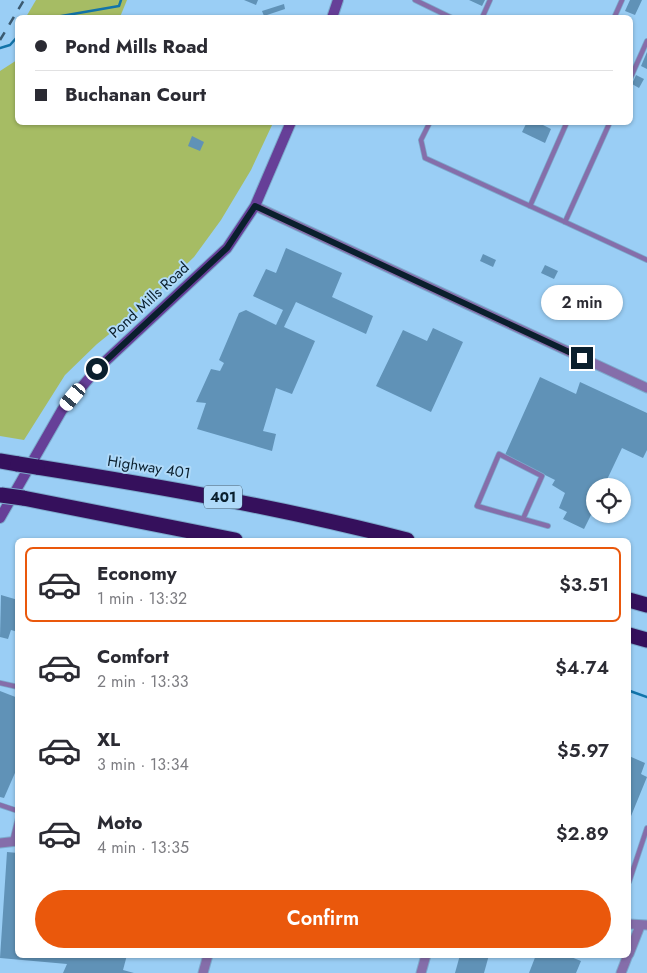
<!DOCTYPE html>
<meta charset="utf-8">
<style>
body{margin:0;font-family:Jost,sans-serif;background:#f7f7f7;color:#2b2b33;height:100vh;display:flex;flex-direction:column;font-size:19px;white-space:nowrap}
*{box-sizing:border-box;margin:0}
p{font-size:16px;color:#7c7c81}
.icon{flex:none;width:28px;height:28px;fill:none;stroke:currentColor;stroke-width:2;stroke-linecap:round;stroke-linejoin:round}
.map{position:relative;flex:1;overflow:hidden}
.side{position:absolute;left:15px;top:538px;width:616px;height:420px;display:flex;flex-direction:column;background:#fff;border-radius:8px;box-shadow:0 1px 4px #0004}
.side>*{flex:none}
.banner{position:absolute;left:15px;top:15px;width:618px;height:110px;border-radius:8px;box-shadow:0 1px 4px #0004;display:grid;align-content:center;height:110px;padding:0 20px;background:#fff}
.controls{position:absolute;left:586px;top:478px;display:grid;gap:10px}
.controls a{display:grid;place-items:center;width:45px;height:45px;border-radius:50%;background:#fff;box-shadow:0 1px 4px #0004;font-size:25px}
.end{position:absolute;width:22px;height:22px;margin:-11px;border:6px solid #0a1f2d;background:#fff;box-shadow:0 0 0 2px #fff}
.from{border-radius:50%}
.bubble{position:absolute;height:35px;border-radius:18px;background:#fff;box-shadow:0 1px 4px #0004;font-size:16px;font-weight:600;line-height:35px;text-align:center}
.car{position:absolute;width:15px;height:30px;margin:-15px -8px;border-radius:6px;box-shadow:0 0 4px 1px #0007;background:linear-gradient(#fff 24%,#345 0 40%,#fff 0 76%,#345 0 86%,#fff 0)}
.banner b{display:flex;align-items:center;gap:18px;height:48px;font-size:19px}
.banner b+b{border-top:1px solid #e1e1e2}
.banner i{width:12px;height:12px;background:#2b2b33}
ul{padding:9px 0 0;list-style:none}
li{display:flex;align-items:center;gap:15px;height:75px;margin:0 10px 8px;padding:0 10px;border:2px solid transparent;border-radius:8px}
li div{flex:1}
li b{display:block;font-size:19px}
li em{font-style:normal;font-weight:600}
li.on{border-color:#ea580c}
li>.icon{width:45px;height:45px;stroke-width:1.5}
.primary-button{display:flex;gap:10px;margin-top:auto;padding:10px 20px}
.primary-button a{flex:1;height:58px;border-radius:30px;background:#ea580c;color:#fff;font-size:20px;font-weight:600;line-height:58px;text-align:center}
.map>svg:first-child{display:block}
</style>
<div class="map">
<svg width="647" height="973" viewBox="0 0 647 973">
<rect width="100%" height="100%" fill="#9acef5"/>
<!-- green -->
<g fill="#a6bc64">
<path d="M36,0H127L120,17H26Z"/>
<path d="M17,60L18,122L273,123L251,170L221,220L194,257L138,311L97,344L65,375L24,440L0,436V71Z"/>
</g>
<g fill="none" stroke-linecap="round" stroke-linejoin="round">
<!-- stream -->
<g stroke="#1274aa" stroke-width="2.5">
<path d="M50,18L119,6L121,0"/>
<path d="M0,48L10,45L18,36"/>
<path d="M629,689L630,691L647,697"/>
</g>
</g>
<!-- building -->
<g fill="#6092b7">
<path d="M244,0H258L256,5Z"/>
<path d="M469,0H485L482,6Z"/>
<path d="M630,0H642L635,15L625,11Z"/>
<path d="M284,4L285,9L264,16L262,11Z"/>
<path d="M647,52V69L641,66Z"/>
<path d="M636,75L644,79L639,88L632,84Z"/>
<path d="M527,122H537L551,129L545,143L522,132Z"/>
<path d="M192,136L204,142L200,151L188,146Z"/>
<path d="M286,248L342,273L332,297L373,316L366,334L296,302L284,327L315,341L292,394L276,388L263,431L276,434L272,451L197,429L206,403L196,402L211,369L220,371L224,363L219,360L239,313L246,310L276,325L283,310L253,296L266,269L276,273Z"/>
<path d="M483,254L496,260L493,267L480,261Z"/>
<path d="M545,265L558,271L554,279L541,273Z"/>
<path d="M433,328L463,342L431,412L376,386L403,330L427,341Z"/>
<path d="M540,377L576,394L580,382L647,413V450L643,458L622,448L604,486H595V514H614L610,522L592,513L584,529L563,519L567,512L559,508L565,493L552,485L555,480L505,455Z"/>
<path d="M1,595L18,600V632L11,630L8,639L0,637Z"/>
<path d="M0,691L18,698V766L4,798L0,797Z"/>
<path d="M629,756L645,763L641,774L647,777L629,821Z"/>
<path d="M7,852L18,853V955H127L123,970L134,973H63L67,964L0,958Z"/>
<path d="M460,955H489L484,973H455Z"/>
<path d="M536,955H566L581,961L576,973H529Z"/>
</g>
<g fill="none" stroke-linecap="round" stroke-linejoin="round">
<!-- lane casing -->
<g stroke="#7dabcd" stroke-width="6">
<g id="lane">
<path d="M415,0L452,18"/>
<path d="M482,18L490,0"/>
<path d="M614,18L622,0"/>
<path d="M630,79L647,41"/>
<path d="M430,122L421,140L425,158L530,206L567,122"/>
<path d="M530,206L565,222L610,122"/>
<path d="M565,222L647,260"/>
<path d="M523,519L542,476L499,454L477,506L548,526"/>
<path d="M0,683L18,687"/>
<path d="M0,805L18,811"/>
<path d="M12,842L18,818"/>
<path d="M629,882L647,828"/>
</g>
</g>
<!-- street casing -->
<g stroke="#7dabcd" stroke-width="11">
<g id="street">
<path d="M255,206L647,388"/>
<path d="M0,843L18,841"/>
<path d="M629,924L647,925"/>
<path d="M629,954L640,926"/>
<path d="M203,973L208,955"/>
<path d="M421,973L426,955"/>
<path d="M621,973L628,955"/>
</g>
</g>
<!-- secondary casing -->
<g stroke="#7dabcd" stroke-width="12">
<g id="secondary">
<path d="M332,18L338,0"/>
<path d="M0,518L62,410L97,369L227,248L255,206L291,122"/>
</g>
</g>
<!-- highway casing -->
<g stroke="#7dabcd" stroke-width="17">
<g id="highway">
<path d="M0,461L18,464"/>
<path d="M37,467C163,487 283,508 407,540"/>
<path d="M23,498L235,540"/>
<path d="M629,600L647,605"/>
<path d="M629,635L647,640"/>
</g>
</g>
<!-- lane -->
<use href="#lane" stroke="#856eaa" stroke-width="4.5"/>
<!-- street -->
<use href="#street" stroke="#856eaa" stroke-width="9"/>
<!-- secondary -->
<use href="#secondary" stroke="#663f98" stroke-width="10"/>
<!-- highway -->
<use href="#highway" stroke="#35105c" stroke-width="15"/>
<!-- rail -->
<path stroke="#3b5a71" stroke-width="2.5" stroke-dasharray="9 9" stroke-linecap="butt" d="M0,40L24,0"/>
<!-- highway-bridge casing -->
<g stroke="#7dabcd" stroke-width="17" stroke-linecap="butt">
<g id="highway-bridge">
<path d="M18,464L37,467"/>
<path d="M1,495L23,498"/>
</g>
</g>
<!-- highway-bridge -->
<use href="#highway-bridge" stroke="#35105c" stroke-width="15"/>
</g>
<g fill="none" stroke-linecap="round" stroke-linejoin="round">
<!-- route -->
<path stroke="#0a1f2d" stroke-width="6" d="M97,369L227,248L255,206L582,358"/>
</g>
<g text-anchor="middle" stroke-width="4" stroke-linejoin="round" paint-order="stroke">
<!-- shield labels -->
<rect fill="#b0daf9" stroke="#3c576a" stroke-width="1" x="204" y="485.5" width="38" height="23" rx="4"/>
<g font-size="14" font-weight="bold" fill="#0a1f2d">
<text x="223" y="502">401</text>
</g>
<!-- street labels -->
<g font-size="15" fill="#0a1f2d" stroke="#b0daf9">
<text transform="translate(149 300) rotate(-43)" y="5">Pond Mills Road</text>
<text transform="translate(149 467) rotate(9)" y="5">Highway 401</text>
</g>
</g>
</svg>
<div class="controls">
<a><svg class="icon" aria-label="locate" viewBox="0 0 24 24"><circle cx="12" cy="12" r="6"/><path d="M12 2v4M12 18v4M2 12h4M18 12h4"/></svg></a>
</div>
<i class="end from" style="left:97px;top:369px"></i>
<i class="end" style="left:582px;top:358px"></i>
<div class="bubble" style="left:541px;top:285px;width:82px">2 min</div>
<i class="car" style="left:73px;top:397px;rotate:220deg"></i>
<div class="banner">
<b><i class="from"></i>Pond Mills Road</b>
<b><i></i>Buchanan Court</b>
</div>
<section class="side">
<ul>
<li class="on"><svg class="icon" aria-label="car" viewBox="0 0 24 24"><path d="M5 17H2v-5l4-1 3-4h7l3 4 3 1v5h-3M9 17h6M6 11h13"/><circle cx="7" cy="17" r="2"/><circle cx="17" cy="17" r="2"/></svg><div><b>Economy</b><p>1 min · 13:32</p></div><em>$3.51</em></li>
<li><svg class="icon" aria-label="car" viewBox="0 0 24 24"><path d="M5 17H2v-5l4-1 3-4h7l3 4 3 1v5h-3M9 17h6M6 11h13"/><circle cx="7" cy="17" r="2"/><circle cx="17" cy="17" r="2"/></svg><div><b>Comfort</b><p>2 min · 13:33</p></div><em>$4.74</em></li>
<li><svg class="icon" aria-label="car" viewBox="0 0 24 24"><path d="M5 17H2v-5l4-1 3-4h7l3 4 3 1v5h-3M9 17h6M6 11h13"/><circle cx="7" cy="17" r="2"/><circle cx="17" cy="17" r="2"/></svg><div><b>XL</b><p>3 min · 13:34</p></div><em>$5.97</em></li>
<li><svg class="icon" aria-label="car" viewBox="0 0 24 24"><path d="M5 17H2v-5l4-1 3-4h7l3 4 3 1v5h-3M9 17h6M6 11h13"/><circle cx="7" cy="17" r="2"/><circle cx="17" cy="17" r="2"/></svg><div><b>Moto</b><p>4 min · 13:35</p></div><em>$2.89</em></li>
</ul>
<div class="primary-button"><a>Confirm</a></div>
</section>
</div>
